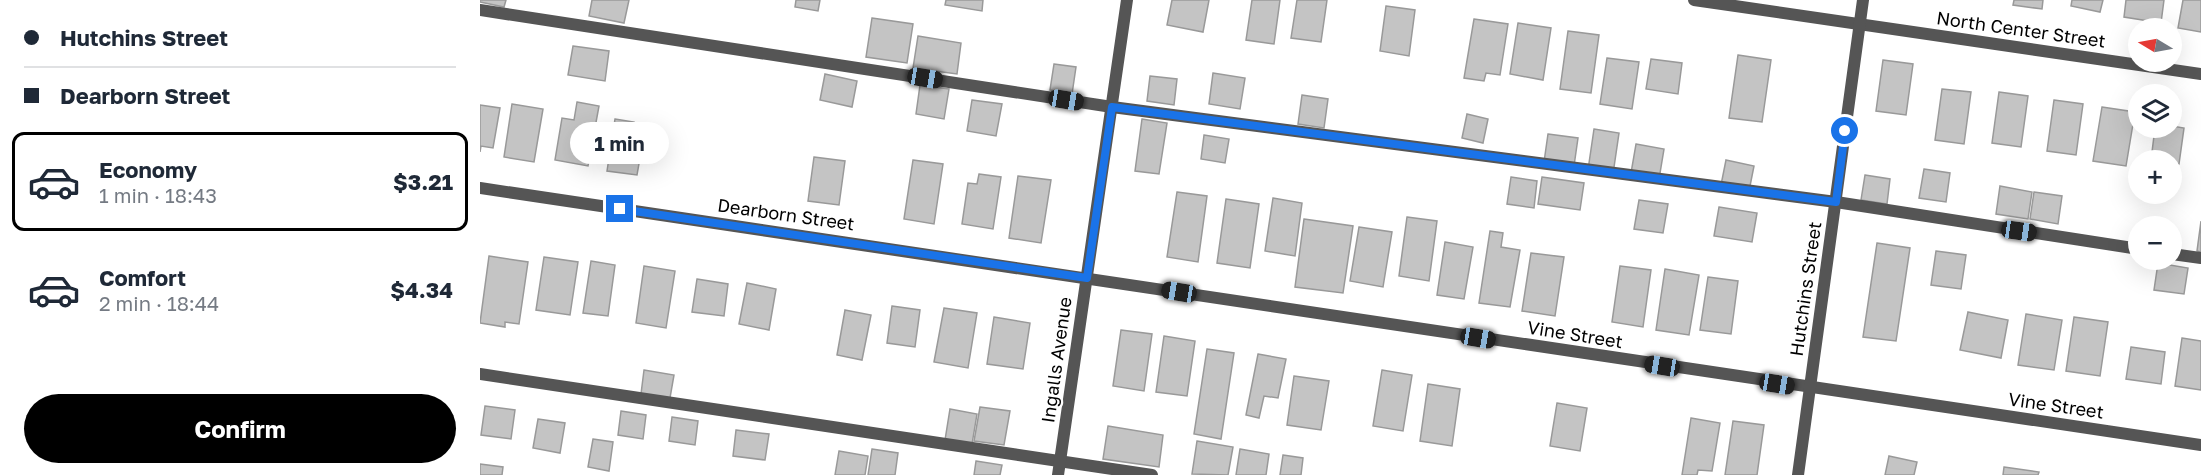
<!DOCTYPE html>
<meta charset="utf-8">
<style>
body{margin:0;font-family:"Golos Text",sans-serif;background:#f6f6f7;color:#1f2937;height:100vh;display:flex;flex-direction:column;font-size:22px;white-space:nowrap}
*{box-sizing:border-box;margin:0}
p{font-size:20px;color:#747a83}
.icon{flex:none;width:33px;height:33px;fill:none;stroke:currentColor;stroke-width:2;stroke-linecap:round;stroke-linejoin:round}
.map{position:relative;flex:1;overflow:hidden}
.panel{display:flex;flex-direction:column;background:#fff;width:480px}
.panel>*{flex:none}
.hud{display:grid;align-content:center;height:132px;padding:0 24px;background:#fff}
.needle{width:39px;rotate:280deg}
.tools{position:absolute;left:1648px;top:18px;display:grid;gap:12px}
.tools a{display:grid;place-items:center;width:54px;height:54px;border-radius:50%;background:#fff;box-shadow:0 6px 24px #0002;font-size:30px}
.end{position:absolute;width:27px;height:27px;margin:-14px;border:8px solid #1a73e8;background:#fff;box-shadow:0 0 0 3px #fff}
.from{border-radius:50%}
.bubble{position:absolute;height:42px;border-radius:21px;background:#fff;box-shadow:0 6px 24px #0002;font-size:20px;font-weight:700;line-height:42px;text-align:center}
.car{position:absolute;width:18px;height:36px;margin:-18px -9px;border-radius:8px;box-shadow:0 0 4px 2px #0007;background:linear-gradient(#222 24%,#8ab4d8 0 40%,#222 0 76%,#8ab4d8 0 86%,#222 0)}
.hud b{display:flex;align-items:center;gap:21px;height:57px;font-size:22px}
.hud b+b{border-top:2px solid #e0e1e3}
.hud i{width:15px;height:15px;background:#1f2937}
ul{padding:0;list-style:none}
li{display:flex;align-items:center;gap:18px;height:99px;margin:0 12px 9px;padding:0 12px;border:3px solid transparent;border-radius:12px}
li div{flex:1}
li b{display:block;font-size:22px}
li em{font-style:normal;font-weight:700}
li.on{border-color:#000}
li>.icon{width:54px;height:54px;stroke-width:1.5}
.primary-button{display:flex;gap:12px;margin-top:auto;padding:12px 24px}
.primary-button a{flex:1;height:69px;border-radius:36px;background:#000;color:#fff;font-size:24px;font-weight:700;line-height:69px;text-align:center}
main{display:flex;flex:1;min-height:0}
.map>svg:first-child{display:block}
</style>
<main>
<section class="panel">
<div class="hud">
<b><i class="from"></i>Hutchins Street</b>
<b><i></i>Dearborn Street</b>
</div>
<ul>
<li class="on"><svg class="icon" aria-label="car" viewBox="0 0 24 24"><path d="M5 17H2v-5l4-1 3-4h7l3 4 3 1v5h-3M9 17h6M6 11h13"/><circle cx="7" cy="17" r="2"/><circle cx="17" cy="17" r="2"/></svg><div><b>Economy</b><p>1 min · 18:43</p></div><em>$3.21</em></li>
<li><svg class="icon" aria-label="car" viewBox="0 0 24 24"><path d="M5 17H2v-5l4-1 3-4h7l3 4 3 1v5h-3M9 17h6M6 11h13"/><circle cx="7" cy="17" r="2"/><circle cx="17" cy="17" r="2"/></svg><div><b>Comfort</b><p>2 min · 18:44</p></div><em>$4.34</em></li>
</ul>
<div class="primary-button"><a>Confirm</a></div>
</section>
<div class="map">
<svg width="1721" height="475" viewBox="0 0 1721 475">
<rect width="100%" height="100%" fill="#fff"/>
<!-- building -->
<g fill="#c4c4c4" stroke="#999" stroke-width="1.5">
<path d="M0,0H26L24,7L0,2Z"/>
<path d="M112,0H149L144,23L109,16Z"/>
<path d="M316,0H340L338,11L315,7Z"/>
<path d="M466,0H503L502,11L465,5Z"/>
<path d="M692,0H729L723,32L687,25Z"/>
<path d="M772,0H800L794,44L766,40Z"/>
<path d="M817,0H847L841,42L811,38Z"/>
<path d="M1534,0H1563L1562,9L1533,5Z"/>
<path d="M1592,0H1623L1620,12L1591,6Z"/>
<path d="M1646,0H1684L1681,23L1644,17Z"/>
<path d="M1703,0H1721V32L1698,28Z"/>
<path d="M906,6L935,10L929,56L900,51Z"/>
<path d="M392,18L433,24L427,63L386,57Z"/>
<path d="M994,19L1028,24L1020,75L1006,73L1004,81L984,78Z"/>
<path d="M1038,23L1071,28L1063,80L1030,74Z"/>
<path d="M1088,31L1119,35L1111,93L1080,89Z"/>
<path d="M438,36L481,43L477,74L433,68Z"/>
<path d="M93,46L129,51L125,81L88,75Z"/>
<path d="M1258,55L1291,60L1282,122L1249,118Z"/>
<path d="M1127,58L1159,62L1152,109L1120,104Z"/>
<path d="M1171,59L1202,63L1198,94L1166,89Z"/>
<path d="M1403,60L1433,64L1426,115L1396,111Z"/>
<path d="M574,64L596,67L592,94L570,90Z"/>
<path d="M733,73L765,78L760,109L729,104Z"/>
<path d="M345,74L377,81L372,107L340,100Z"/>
<path d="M670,76L697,79L694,105L667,101Z"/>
<path d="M440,85L469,89L464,119L436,114Z"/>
<path d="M1462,89L1491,92L1484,144L1455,140Z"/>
<path d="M1519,92L1548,96L1541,147L1512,143Z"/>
<path d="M822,95L848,99L844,128L818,124Z"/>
<path d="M492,100L522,104L516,136L487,131Z"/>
<path d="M1574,100L1603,104L1596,155L1567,151Z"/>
<path d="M97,102L119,106L108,166L75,160L82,118L94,120Z"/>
<path d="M32,104L63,109L54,162L24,157Z"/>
<path d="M0,105L20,108L13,148L1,146L0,152Z"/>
<path d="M1622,107L1655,112L1646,166L1613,161Z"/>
<path d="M987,114L1008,119L1003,143L982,138Z"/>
<path d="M135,119L154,122L151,139L163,141L157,175L127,171Z"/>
<path d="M662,119L687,123L679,174L655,171Z"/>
<path d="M1692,126L1704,128L1699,164L1692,163V160H1671L1675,128Z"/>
<path d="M1114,129L1139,133L1133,174L1108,170Z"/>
<path d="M1068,134L1098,138L1094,166L1064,162Z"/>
<path d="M724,135L749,139L745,163L721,159Z"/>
<path d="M1156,144L1184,149L1179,179L1151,173Z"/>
<path d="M334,157L365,161L359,205L328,201Z"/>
<path d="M433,160L463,164L454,224L424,219Z"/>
<path d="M1246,160L1274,166L1269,191L1241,185Z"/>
<path d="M1444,169L1470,173L1466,202L1439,198Z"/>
<path d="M499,174L521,177L513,229L482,224L488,183L497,184Z"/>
<path d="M1385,175L1410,179L1407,204L1381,200Z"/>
<path d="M538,176L571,180L561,243L529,238Z"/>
<path d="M1031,177L1057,181L1054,208L1027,204Z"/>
<path d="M1062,177L1104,183L1100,210L1058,204Z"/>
<path d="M1520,186L1552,192L1548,219L1516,214Z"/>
<path d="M697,192L727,196L718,262L687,257Z"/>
<path d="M1554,192L1582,196L1578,224L1550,219Z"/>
<path d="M793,198L822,203L815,256L785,251Z"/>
<path d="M746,199L779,204L770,268L737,263Z"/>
<path d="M1159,200L1188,204L1183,233L1154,229Z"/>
<path d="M1239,207L1277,213L1272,242L1234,236Z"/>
<path d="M927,217L957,221L949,281L919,276Z"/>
<path d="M824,219L873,226L863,293L815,287Z"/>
<path d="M1721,221V252L1717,251Z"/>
<path d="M879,227L912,232L903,287L870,281Z"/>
<path d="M1010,231L1023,233L1021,247L1040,250L1030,307L999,303Z"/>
<path d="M965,242L993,247L984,299L957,295Z"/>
<path d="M1397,243L1430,248L1416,341L1383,337Z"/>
<path d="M1456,251L1486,255L1481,289L1451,285Z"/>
<path d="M1051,253L1084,257L1075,316L1042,311Z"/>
<path d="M9,256L48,262L39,324L25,322V327L0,323Z"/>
<path d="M64,257L98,262L90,315L56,310Z"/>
<path d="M111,261L135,265L128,316L103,313Z"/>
<path d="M1678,263L1708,268L1704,294L1674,290Z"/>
<path d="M164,266L195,271L186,328L156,323Z"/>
<path d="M1140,266L1171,270L1163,327L1132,322Z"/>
<path d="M1185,269L1219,275L1209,335L1176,330Z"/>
<path d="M1228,277L1258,281L1251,334L1220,330Z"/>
<path d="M217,279L248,284L244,316L212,312Z"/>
<path d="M267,283L296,289L289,330L259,324Z"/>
<path d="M412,306L440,310L435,347L407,343Z"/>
<path d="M464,308L497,313L488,368L454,362Z"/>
<path d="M365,310L391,315L382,360L357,355Z"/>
<path d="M1488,312L1528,320L1521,358L1480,350Z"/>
<path d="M1546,314L1582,320L1574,370L1538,365Z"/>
<path d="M514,317L550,323L543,369L507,364Z"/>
<path d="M1594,317L1628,322L1620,376L1586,371Z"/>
<path d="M641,330L672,334L664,391L633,386Z"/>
<path d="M684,336L715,341L707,396L676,392Z"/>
<path d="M1702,338L1721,341V390L1695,386Z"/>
<path d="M1651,347L1685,352L1681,384L1646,379Z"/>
<path d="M727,349L754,353L741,439L714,434Z"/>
<path d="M778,354L806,359L798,398L784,396L779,418L766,415Z"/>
<path d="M164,370L194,375L190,398L161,394Z"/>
<path d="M902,370L932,375L923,431L893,426Z"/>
<path d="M814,376L849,381L841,430L807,425Z"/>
<path d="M948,384L980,389L972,446L940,441Z"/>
<path d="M1077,403L1107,408L1100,451L1070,446Z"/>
<path d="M5,406L35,410L31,439L1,435Z"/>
<path d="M500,407L530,411L524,445L494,441Z"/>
<path d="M470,409L497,414L492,444L465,440Z"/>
<path d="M141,411L166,415L163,439L138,435Z"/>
<path d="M192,417L218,421L215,445L189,441Z"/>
<path d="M1211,418L1240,423L1232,471L1218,470L1217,475H1202Z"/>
<path d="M58,419L85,423L80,453L53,448Z"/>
<path d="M1253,421L1284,425L1277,475H1245Z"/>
<path d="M628,426L683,435L679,467L623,459Z"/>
<path d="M256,430L289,434L285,460L253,456Z"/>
<path d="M113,439L133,442L129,471L108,467Z"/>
<path d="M717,441L753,447L748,475L712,474Z"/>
<path d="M392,449L418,453L415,475H388Z"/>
<path d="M760,449L789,454L786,475H756Z"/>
<path d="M359,451L388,456L385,475H355Z"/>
<path d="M803,455L823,458L821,475H800Z"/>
<path d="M1409,456L1437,462L1434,475H1405Z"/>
<path d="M496,461L522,465L520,475H494Z"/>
<path d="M0,464L23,467L22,475H0Z"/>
<path d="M1524,467L1559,472L1558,475H1523Z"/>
</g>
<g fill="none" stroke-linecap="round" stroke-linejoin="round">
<!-- service -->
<g stroke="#555" stroke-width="12">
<path d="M0,10L632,107L1356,202L1659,249"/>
<path d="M1692,254L1721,258"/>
<path d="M0,374L672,475"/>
</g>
<!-- minor -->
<g stroke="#555" stroke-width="12">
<path d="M1214,0L1721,74"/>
<path d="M0,188C574,273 1147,363 1721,445"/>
<path d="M1318,475L1383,0"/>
</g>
<!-- tertiary -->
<path stroke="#555" stroke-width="12" d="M578,475L647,0"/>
</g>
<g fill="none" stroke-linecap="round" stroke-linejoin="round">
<!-- route -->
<path stroke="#1a73e8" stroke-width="8" d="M140,209L607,278L632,107L1356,202L1365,131"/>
</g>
<g text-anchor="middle" stroke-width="4.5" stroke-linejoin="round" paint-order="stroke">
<!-- street labels -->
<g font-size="18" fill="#000" stroke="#fff">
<text transform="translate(1541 30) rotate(8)" y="6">North Center Street</text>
<text transform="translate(306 215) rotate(8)" y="6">Dearborn Street</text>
<text transform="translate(1326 289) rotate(-82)" y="6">Hutchins Street</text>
<text transform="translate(1095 335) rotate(9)" y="6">Vine Street</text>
<text transform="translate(577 360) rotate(-82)" y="6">Ingalls Avenue</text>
<text transform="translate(1576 406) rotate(8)" y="6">Vine Street</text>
</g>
</g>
</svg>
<div class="tools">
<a><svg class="needle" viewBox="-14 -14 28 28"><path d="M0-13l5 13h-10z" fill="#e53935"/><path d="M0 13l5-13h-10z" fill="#747a83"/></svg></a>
<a><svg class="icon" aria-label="layers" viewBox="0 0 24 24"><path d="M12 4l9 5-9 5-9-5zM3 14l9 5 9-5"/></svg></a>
<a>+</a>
<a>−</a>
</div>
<i class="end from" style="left:1365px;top:131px"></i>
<i class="end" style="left:140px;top:209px"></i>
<div class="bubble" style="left:90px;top:122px;width:99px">1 min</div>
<i class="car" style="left:445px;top:78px;rotate:99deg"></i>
<i class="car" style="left:586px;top:100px;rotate:99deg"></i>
<i class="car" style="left:1539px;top:231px;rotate:98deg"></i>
<i class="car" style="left:699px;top:292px;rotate:279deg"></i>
<i class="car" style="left:998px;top:338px;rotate:99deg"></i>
<i class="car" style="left:1182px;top:366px;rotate:279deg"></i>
<i class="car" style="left:1297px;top:384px;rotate:99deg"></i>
</div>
</main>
